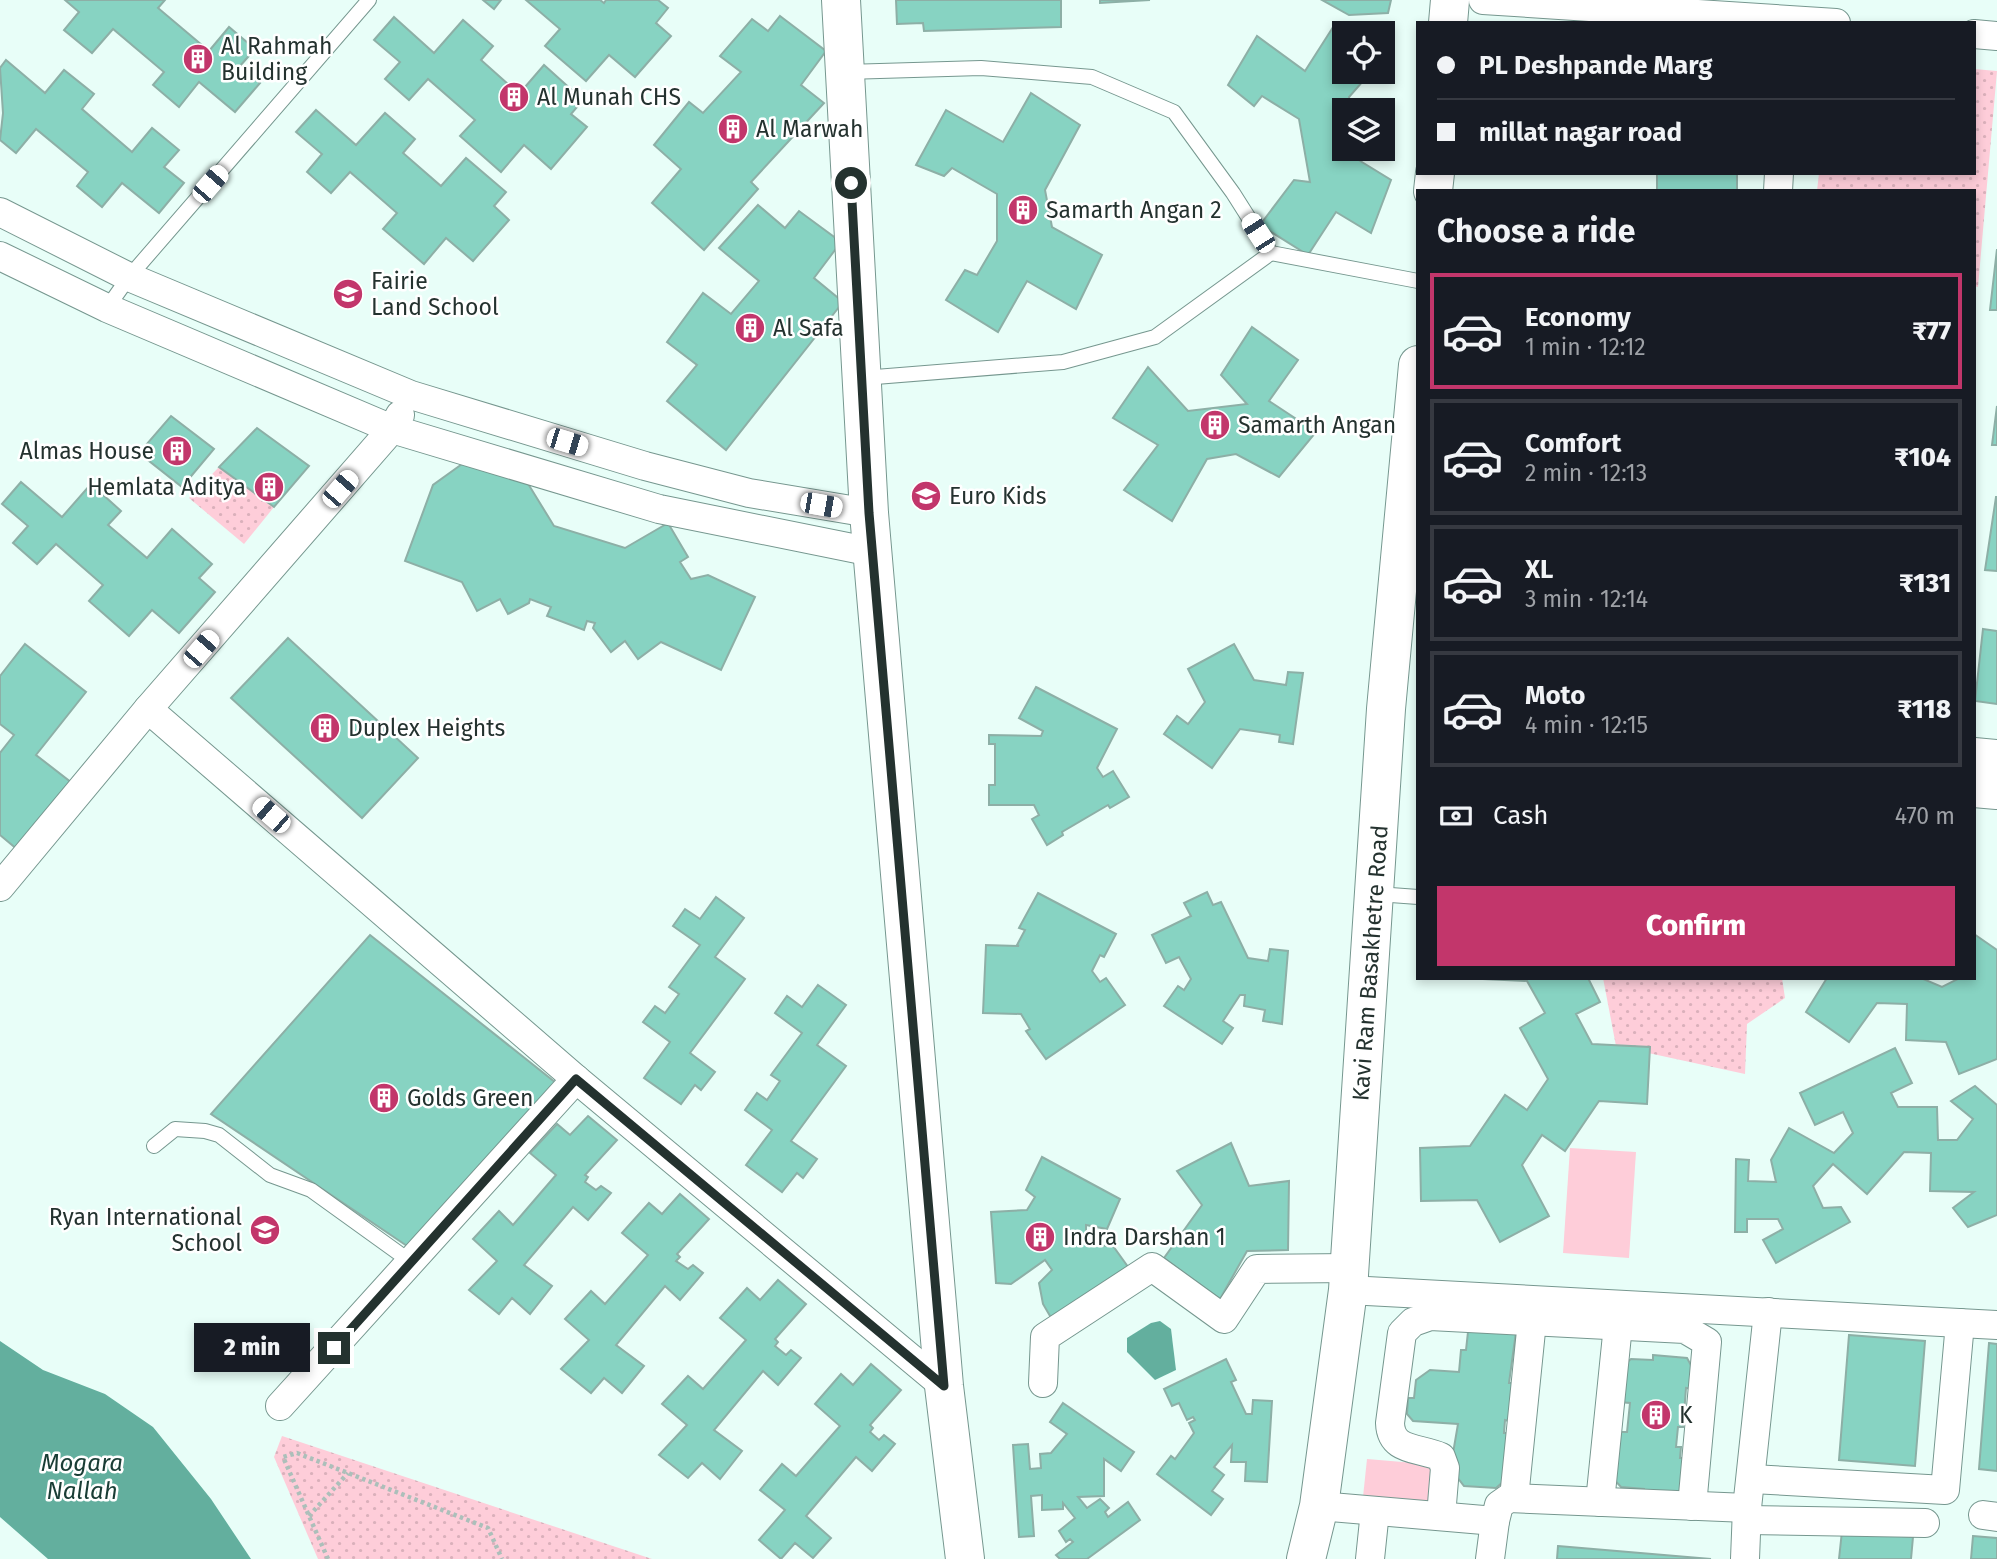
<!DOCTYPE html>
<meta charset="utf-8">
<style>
body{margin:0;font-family:"Fira Sans",sans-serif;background:#242831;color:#f1f3f6;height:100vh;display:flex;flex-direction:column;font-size:26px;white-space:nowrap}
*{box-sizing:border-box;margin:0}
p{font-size:23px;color:#9ea1a6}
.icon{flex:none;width:38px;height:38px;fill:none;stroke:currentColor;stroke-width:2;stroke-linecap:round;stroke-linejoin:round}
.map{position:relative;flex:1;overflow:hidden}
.drawer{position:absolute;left:1416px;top:189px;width:560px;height:791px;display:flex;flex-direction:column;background:#171b24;border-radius:0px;box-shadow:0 4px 10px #0003}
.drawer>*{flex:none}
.hud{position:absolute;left:1416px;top:21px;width:560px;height:154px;border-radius:0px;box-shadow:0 4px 10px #0003;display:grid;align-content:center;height:154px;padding:0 21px;background:#171b24}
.controls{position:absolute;left:1332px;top:21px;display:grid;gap:14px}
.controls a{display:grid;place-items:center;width:63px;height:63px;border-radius:0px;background:#171b24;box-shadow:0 4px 10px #0003;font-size:35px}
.end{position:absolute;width:32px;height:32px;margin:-16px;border:9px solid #24322f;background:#fff;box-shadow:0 0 0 4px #fff}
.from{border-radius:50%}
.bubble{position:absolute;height:49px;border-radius:0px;background:#171b24;box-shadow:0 4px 10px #0003;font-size:23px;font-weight:800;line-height:49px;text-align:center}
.car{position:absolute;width:21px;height:42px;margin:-21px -10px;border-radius:9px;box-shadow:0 0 5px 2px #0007;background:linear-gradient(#fff 24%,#345 0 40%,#fff 0 76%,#345 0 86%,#fff 0)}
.hud b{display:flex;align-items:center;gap:24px;height:66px;font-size:26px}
.hud b+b{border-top:2px solid #363941}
.hud i{width:18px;height:18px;background:#f1f3f6}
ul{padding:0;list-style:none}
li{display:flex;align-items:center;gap:21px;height:116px;margin:0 14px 10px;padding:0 7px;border:4px solid #363941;border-radius:0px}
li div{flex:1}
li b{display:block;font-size:26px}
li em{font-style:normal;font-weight:800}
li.current{border-color:#c2366b}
li>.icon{width:63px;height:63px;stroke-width:1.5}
h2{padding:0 21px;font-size:32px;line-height:84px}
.pay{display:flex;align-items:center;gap:18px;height:77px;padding:0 21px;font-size:26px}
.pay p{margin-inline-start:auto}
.cta{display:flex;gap:14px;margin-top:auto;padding:14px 21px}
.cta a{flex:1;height:80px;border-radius:0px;background:#c2366b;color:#fff;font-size:28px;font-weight:800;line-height:80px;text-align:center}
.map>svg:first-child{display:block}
</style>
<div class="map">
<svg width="1997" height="1559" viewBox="0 0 1997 1559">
<defs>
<pattern id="grass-dots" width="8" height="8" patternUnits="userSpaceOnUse" patternTransform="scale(1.75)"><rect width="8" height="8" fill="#fecdd9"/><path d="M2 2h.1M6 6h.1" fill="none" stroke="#dab0bb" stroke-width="1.8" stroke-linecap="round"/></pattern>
</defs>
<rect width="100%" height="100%" fill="#e8fef8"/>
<!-- grass -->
<g fill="url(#grass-dots)">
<path d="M1974,69L1997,71L1978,287L1974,286V191H1817L1819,173H1974Z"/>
<path d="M219,467L274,507L244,544L189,498Z"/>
<path d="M1603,978H1782L1785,998L1747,1024L1745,1074L1616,1046Z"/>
<path d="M282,1436L652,1559H318L274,1457Z"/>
</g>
<!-- pitch -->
<g fill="#fecdd9">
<path d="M1570,1148L1636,1152L1629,1258L1563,1253Z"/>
<path d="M1367,1459L1438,1465L1434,1503L1363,1497Z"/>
</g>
<!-- water -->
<g fill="#63af9e">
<path d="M1160,1321L1171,1329L1176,1370L1155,1380L1127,1352V1338L1151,1323Z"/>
<path d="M0,1341L43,1370L105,1394L153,1427L211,1499L251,1559H48L0,1517Z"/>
</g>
<!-- building -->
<g fill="#87d3c2" stroke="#8dafa6" stroke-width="2">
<path d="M65,0H165L158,8L209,51L229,27L255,49L240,66L260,83L235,112L199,82L179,107L153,85L164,72L113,29L92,53L64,30L79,12Z"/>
<path d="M483,0H501L494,9Z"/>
<path d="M526,0H600L604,3L606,0H658L668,8L656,23L671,36L635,77L609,55L586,81L545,46L560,29Z"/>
<path d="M896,0H1061V27L924,31L923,23L897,24Z"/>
<path d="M1100,0H1150L1100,3Z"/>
<path d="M1322,0H1391L1388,13L1349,15Z"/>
<path d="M780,16L826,51L801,85L824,103L751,182L758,189L704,250L652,203L681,169L654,145L689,102L703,113L741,72L720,56L752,19L768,31Z"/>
<path d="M394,17L434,53L463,20L493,46L481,60L519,94L544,65L583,100L571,114L587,127L551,169L524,145L501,172L460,136L475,120L428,79L409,100L385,79L400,62L374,40Z"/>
<path d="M1335,24L1350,33H1344V72H1371L1349,97L1351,110H1344V149H1356L1357,159L1391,180L1371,233L1336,212L1308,255L1260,225L1294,180L1310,182L1299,119L1262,96L1254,106L1228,85L1257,36L1305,71Z"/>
<path d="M6,60L45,93L64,70L94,94L82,109L132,152L152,128L179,150L164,167L184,183L159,213L122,183L102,207L77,186L88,172L36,129L16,153L0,140L3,113L0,68Z"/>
<path d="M1031,93L1080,125L1045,190L1052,227L1102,255L1076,309L1027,281L998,332L946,300L965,270L977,275L997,241V194L952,168L944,176L916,165L946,110L1003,142Z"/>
<path d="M316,110L356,145L385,113L415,139L403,153L441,186L466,158L506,192L494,206L509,220L473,261L446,238L424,264L383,229L397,213L350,172L331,193L307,172L322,154L296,132Z"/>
<rect x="1657" y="173" width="80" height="18"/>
<path d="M758,205L785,228L799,211L841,242L814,278L843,302L726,450L667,401L697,365L667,342L703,293L731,314L759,281L719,248Z"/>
<path d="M1997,249V310H1990Z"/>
<path d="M1252,327L1298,360L1269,401L1316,432L1279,477L1236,454L1207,459L1172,521L1124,490L1158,445L1113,418L1148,367L1188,411L1247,404L1221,375Z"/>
<path d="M1997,406V445H1992Z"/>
<path d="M171,416L214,449L182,487L139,453Z"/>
<path d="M257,428L309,466L274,507L219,467Z"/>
<path d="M462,464L527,482L554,526L625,548L668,523L688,557L680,562L691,579L708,575L755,597L721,670L661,642L638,659L625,641L611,652L593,628L595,623L587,621L584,630L547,616L551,607L530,599L529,603L508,614L500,599L477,611L462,582L405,561L433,485Z"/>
<path d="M21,482L62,517L91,484L121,511L108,525L147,558L172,529L212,564L199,578L215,592L179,633L152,610L129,636L89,601L103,585L56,544L37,564L13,543L28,526L2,504Z"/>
<path d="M1996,497H1997V571L1985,570Z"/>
<path d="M1983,629L1997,631V704L1975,701Z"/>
<path d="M288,638L418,758L362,818L231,698Z"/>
<path d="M25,644L86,692L36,755L72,783L18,850L0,835V753L14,735L0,724V676Z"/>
<path d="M1234,644L1254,680L1286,685L1288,672L1303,673L1293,744L1279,742L1280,735L1240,729L1212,768L1164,734L1177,716L1188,724L1205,702L1188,669Z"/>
<path d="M1036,687L1117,729L1097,768L1103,777L1113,771L1129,797L1110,808L1108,805L1062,832L1063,835L1047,845L1032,819L1039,815L1034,805H989V785H995V744H989V735L1041,736L1043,731L1019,718Z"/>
<path d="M1207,892L1213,905L1221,902L1248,958L1268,961L1270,949L1288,951L1282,1024L1263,1021L1265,1010L1244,1006L1245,995H1240L1223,1021L1233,1028L1222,1044L1164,1006L1178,986L1184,990L1191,979L1179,957L1166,963L1152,935L1191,916L1184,903Z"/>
<path d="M1038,893L1116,934L1104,957L1100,955L1092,971L1100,982L1106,978L1125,1005L1046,1059L1026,1031L1030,1029L1021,1014L983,1013L986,945L1019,946L1017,945L1025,930L1019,928Z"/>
<path d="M716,897L744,918L715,957L745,979L690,1053L715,1072L701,1090L695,1085L681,1104L644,1078L670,1042L643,1022L655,1006L665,1013L679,994L669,987L700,945L673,926L685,909L700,919Z"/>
<path d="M1974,934L1997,950V1059L1959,1074L1946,1042L1906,1040L1907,1004L1877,1003L1849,1042L1806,1012L1827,978H1921L1942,987L1956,980L1953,978H1974Z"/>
<path d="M370,935L556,1083L416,1252L211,1114Z"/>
<path d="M1588,978L1600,1002L1576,1014L1592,1044L1650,1047L1647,1104L1599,1101L1565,1151L1542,1135L1522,1165L1549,1216L1500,1242L1477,1200L1421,1201L1420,1148L1470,1146L1505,1095L1527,1110L1548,1079L1520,1028L1545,1013L1527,981L1461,978Z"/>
<path d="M818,985L846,1005L817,1045L846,1066L791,1141L817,1159L803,1178L797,1173L782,1192L746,1165L772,1130L745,1110L757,1093L767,1100L780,1081L771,1075L802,1033L775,1013L787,996L802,1007Z"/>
<path d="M1895,1048L1912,1083L1891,1093L1898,1107H1937L1938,1140H1957L1973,1119L1951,1101L1975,1086L1997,1105V1215L1968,1227L1953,1208L1974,1192L1930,1191L1931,1153L1904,1152L1867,1194L1833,1164L1813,1186L1823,1208L1841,1207L1850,1222L1776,1263L1763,1240L1783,1229L1778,1219H1747V1232H1735L1736,1159L1749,1160L1748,1181L1776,1182L1771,1160L1789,1128L1834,1153L1853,1133L1843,1112L1815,1125L1800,1093Z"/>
<path d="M588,1116L617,1140L585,1175L588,1177L585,1182L596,1190L601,1186L611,1193L588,1220L573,1207L524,1265L552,1286L530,1314L512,1298L499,1314L469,1290L497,1261L473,1239L499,1211L513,1225L556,1175L530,1153L557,1124L570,1135Z"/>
<path d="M1231,1143L1249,1186L1289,1181L1288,1250L1247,1251L1220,1299L1164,1258L1202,1205L1177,1171Z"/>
<path d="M1042,1157L1120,1199L1107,1229L1086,1225V1245L1113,1246L1131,1271L1053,1321L1043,1304L1039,1283L1052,1270L1045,1260L1011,1284L996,1283L991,1212L1027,1210L1035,1197L1026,1190Z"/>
<path d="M680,1194L709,1219L677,1254L680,1257L676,1261L688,1269L693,1265L703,1273L680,1300L665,1286L616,1345L644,1366L622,1393L604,1378L591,1393L561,1369L589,1340L565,1319L591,1291L605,1304L648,1255L622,1233L649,1203L662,1214Z"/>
<path d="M778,1280L806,1304L775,1339L778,1342L775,1346L786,1355L791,1350L801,1358L778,1385L763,1371L714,1430L742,1451L720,1479L702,1463L688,1478L659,1455L687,1425L662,1404L688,1376L703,1389L746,1340L720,1318L747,1288L760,1300Z"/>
<path d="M1469,1323L1516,1332L1509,1383H1517L1509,1421L1505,1420L1504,1433H1508L1504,1481L1496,1488L1464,1486L1454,1473L1452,1459L1458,1424L1413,1421L1407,1414L1408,1398H1414L1416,1380L1430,1370L1459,1372L1461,1350H1466Z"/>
<path d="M1849,1335L1925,1341L1915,1466L1839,1460Z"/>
<path d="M1989,1343L1997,1344V1471L1979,1469Z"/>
<path d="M1653,1355L1687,1358L1693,1369L1692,1389L1686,1388L1683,1427H1678L1676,1447H1681L1680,1458H1687L1684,1486L1674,1497L1644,1494V1489L1621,1487L1609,1474L1617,1432H1627L1630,1403L1619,1402L1617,1371L1631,1359L1653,1360Z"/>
<path d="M1226,1359L1236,1380L1231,1382L1246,1414H1252L1253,1400L1272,1401L1267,1482L1245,1481L1246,1462H1231L1232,1445L1214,1467L1224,1475L1212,1491L1223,1499L1211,1515L1157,1474L1171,1456L1175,1459L1194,1433L1189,1423L1195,1420L1193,1417L1187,1420L1179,1403L1172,1406L1164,1389Z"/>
<path d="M871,1364L901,1390L870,1425L873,1428L870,1432L879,1440L884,1435L895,1444L872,1471L856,1457L806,1516L831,1538L813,1558L795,1543L781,1559L759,1540L785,1510L760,1490L782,1464L796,1476L840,1426L815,1404L841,1374L853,1385Z"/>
<path d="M1063,1403L1134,1452L1121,1471L1104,1459V1496L1078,1497L1087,1508L1100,1499L1109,1508L1105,1512L1108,1517L1128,1502L1140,1520L1087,1559H1060L1056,1555L1073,1542L1070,1539L1066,1542L1059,1531L1075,1518L1063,1503V1509L1042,1510V1495L1031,1496L1034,1536L1019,1537L1013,1445L1028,1444L1030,1469L1041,1468L1040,1454L1051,1453L1067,1434L1050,1422Z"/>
<path d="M1842,1531L1913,1537L1911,1559H1839Z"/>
<path d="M1973,1536L1997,1538V1559H1971Z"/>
<path d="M1558,1546L1711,1559H1557Z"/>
</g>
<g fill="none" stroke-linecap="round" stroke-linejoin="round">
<!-- lane casing -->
<g stroke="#76978f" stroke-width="16">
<g id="lane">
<path d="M846,72L981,68L1092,77L1174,112L1233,193L1271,253L1418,281"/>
<path d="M107,308L129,277L369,0"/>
<path d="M863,378L1063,362L1155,337L1271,253"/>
<path d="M1377,894L1418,897"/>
<path d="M154,1146L175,1129L205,1131L219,1135L270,1175L311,1190L411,1262"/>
</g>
</g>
<!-- street casing -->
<g stroke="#76978f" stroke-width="30">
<g id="street">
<path d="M1483,0L1836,23"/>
<path d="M1974,34L1997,36"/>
<path d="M1778,191L1779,173"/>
<path d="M0,212L129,277L411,395L645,466L749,493L869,513"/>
<path d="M0,256L107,308L392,429L659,509L872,552"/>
<path d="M148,709L576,1079L944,1386"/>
<path d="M0,887L148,709L392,429L400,415"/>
<path d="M1348,1290L1997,1325"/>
<path d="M1043,1383L1045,1337L1152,1267L1224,1319L1257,1269L1350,1268"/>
<path d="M280,1406L576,1079"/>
<path d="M1752,1479L1945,1490L1960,1323"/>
<path d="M1514,1498L1532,1321"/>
<path d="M1600,1502L1618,1325"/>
<path d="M1319,1506L1495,1521L1499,1505L1509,1498L1747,1508"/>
<path d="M1983,1515L1997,1517"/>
<path d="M1441,1516L1445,1468L1441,1457C1418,1447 1391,1452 1390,1423L1402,1333L1413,1322L1430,1316L1685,1329L1707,1342L1692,1506"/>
<path d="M1748,1520L1925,1523"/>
<path d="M1370,1559L1375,1511"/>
<path d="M1490,1559L1495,1521"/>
<path d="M1745,1559L1747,1508L1768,1312"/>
</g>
</g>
<!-- secondary casing -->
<g stroke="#76978f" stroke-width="40">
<g id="secondary">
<path d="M841,0L869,513L944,1386L965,1559"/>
<path d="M1448,23L1450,0"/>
<path d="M1433,191L1435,173"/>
<path d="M1974,757L1997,759"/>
<path d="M1974,788L1997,790"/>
<path d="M1306,1559L1319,1506L1348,1290L1386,709L1418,365"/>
</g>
</g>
<!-- path -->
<g stroke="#acbfba" stroke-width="4.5" stroke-dasharray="3.5 3.5" stroke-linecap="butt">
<path d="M309,1516L348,1473"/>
<path d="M328,1559L283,1457L297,1453L488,1528L502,1559"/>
</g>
<!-- lane -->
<use href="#lane" stroke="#fff" stroke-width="14"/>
<!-- street -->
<use href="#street" stroke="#fff" stroke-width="28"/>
<!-- secondary -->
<use href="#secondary" stroke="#fff" stroke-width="38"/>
</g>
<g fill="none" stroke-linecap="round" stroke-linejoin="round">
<!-- route -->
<path stroke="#24322f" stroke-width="9" d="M334,1348L576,1079L944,1386L869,513L851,183"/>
</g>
<!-- icons -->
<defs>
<g id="building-disc" transform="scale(1.575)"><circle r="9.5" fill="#c2366b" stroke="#fff"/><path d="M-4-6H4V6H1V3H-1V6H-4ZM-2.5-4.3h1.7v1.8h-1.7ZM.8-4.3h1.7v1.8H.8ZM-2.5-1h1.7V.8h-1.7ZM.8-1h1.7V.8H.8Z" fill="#fff"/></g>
<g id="school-disc" transform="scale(1.575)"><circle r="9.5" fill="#c2366b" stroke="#fff"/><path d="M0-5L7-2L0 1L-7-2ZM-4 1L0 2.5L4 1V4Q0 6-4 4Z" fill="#fff"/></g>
</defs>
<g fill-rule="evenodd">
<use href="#building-disc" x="198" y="59"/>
<use href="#building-disc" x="514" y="97"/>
<use href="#building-disc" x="733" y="129"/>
<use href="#building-disc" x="1023" y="210"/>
<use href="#school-disc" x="348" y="294"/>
<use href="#building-disc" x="750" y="328"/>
<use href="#building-disc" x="1215" y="425"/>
<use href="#building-disc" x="177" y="451"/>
<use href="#building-disc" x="269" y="487"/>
<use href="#school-disc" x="926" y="496"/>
<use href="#building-disc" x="325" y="728"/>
<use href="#building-disc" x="384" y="1098"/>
<use href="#school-disc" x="265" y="1230"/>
<use href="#building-disc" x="1040" y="1237"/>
<use href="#building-disc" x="1656" y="1415"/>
</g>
<g text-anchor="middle" stroke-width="5" stroke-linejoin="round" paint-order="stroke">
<!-- poi labels -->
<g font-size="23" fill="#24322f" stroke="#fff" text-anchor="start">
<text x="221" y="54">Al Rahmah<tspan x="221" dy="26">Building</tspan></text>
<text x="537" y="105">Al Munah CHS</text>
<text x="756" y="137">Al Marwah</text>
<text x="1046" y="218">Samarth Angan 2</text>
<text x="371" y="289">Fairie<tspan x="371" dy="26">Land School</tspan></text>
<text x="773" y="336">Al Safa</text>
<text x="1238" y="433">Samarth Angan</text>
<text x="154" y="459" text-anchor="end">Almas House</text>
<text x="246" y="495" text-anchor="end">Hemlata Aditya</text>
<text x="949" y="504">Euro Kids</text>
<text x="348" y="736">Duplex Heights</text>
<text x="407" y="1106">Golds Green</text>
<text x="242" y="1225" text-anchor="end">Ryan International<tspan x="242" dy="26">School</tspan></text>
<text x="1063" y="1245">Indra Darshan 1</text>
<text x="1679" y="1423">K</text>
</g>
<!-- street labels -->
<g font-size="23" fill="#24322f" stroke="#fff">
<text transform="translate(1370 963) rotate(-86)" y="8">Kavi Ram Basakhetre Road</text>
</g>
<!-- water labels -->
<g font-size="24" font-style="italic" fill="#193d35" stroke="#fff">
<text x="82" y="1471">Mogara<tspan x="82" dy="28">Nallah</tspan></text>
</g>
</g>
</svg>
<div class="controls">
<a><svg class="icon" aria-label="locate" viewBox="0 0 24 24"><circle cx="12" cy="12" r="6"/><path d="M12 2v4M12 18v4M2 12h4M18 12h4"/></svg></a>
<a><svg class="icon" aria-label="layers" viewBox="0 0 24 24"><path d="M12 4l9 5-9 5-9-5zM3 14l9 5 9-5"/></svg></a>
</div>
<i class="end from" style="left:851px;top:183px"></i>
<i class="end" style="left:334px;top:1348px"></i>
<div class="bubble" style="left:194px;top:1323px;width:116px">2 min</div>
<i class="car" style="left:210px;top:184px;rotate:41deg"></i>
<i class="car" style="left:1258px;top:233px;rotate:327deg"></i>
<i class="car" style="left:567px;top:442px;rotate:107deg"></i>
<i class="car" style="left:340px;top:489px;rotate:41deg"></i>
<i class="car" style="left:821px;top:505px;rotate:100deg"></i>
<i class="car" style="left:201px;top:649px;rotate:41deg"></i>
<i class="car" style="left:271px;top:815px;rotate:311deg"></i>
<div class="hud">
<b><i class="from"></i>PL Deshpande Marg</b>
<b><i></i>millat nagar road</b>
</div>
<section class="drawer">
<h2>Choose a ride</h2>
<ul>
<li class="current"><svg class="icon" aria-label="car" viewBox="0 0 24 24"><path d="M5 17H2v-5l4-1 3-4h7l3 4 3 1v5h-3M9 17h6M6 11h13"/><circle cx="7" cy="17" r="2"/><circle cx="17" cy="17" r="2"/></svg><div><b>Economy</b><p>1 min · 12:12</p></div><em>₹77</em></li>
<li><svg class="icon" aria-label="car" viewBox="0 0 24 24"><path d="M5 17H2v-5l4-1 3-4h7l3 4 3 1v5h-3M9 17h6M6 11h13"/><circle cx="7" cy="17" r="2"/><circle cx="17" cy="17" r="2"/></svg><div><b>Comfort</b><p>2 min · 12:13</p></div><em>₹104</em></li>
<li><svg class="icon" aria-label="car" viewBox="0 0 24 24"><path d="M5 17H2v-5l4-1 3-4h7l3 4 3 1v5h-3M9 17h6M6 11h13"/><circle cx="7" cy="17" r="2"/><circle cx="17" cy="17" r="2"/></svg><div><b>XL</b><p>3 min · 12:14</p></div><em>₹131</em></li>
<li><svg class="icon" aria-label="car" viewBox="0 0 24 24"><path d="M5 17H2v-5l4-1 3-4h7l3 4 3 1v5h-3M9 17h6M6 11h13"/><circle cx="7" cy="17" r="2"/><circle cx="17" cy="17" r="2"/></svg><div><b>Moto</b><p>4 min · 12:15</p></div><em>₹118</em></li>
</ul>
<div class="pay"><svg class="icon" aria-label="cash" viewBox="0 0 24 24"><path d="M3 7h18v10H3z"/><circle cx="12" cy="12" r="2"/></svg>Cash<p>470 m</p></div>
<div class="cta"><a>Confirm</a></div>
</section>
</div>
